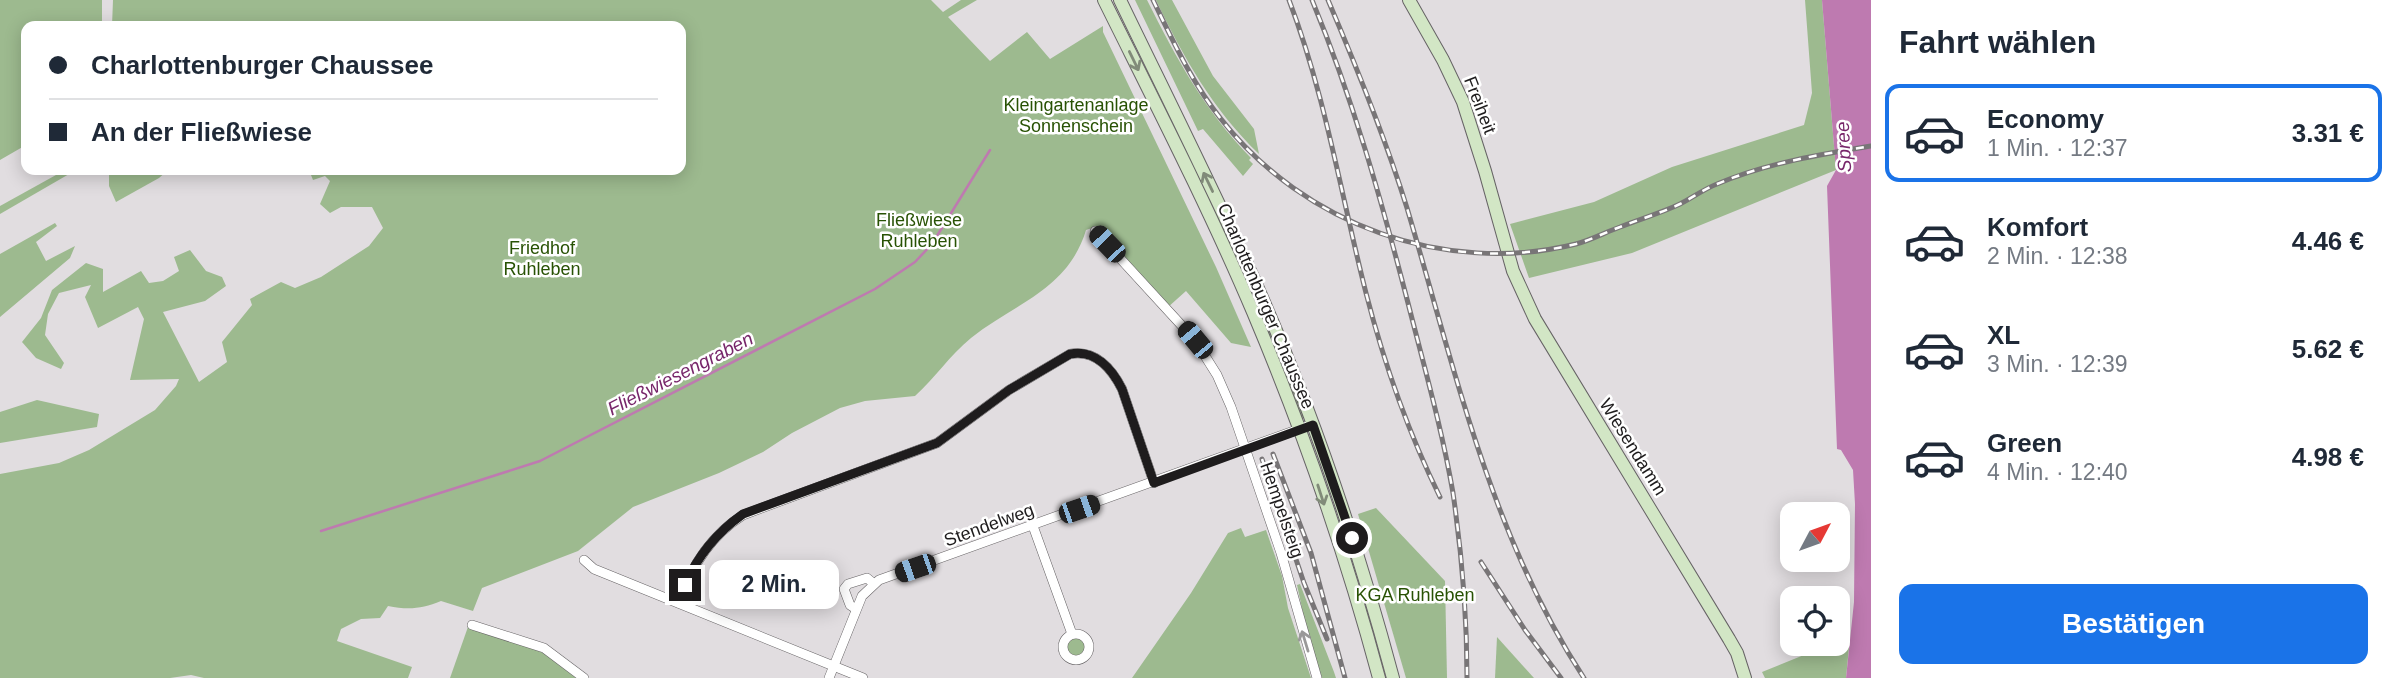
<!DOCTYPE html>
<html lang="de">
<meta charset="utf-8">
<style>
body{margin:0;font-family:Helvetica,sans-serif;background:#f2f2f3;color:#1f2937;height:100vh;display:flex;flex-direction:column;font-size:26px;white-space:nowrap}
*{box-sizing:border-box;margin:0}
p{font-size:23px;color:#747a83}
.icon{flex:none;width:38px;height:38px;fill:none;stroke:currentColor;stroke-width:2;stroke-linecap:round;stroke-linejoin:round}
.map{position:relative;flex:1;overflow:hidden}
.panel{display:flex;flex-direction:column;background:#fff;width:525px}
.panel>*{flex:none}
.banner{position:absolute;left:21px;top:21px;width:665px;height:154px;border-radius:14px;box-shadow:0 4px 18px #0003;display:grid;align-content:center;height:154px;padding:0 28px;background:#fff}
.needle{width:46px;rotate:49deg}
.buttons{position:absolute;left:1780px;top:502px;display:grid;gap:14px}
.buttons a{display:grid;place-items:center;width:70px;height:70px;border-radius:14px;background:#fff;box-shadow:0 4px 18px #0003;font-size:35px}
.end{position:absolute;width:32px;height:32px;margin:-16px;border:9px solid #1e1c1d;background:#fff;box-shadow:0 0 0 4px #fff}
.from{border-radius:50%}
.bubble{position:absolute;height:49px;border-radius:14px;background:#fff;box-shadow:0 4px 18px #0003;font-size:23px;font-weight:800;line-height:49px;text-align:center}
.car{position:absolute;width:21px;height:42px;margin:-21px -10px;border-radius:9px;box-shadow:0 0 5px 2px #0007;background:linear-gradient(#222 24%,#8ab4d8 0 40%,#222 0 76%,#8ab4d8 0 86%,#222 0)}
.banner b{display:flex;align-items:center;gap:24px;height:66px;font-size:26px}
.banner b+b{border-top:2px solid #e0e1e3}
.banner i{width:18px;height:18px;background:#1f2937}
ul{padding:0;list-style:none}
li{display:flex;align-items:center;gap:21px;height:98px;margin:0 14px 10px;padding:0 14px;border:4px solid transparent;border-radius:14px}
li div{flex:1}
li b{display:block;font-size:26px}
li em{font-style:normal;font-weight:800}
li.selected{border-color:#1a73e8}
li>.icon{width:63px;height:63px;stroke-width:1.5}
h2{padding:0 28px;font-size:32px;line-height:84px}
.cta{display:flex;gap:14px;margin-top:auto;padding:14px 28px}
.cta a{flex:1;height:80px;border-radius:14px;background:#1a73e8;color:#fff;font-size:28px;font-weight:800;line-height:80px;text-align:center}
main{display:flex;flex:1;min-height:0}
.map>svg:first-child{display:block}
</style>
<main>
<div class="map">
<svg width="1871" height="678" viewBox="0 0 1871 678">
<rect width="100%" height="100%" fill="#e1dde0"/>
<!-- green -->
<g fill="#9dba8f">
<path d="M0,0H102V26H26V145L0,160Z"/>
<path d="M113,0H931L943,12L961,0H977L948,17L990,61L1027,32L1050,59L1103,26V32L1216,267L1251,347L1231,343L1186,291L1167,308L1092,228L1086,230C1068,290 1015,303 971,338C950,355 935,378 915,396L865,401L840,408L792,433L763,452L719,473L633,507L578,551L482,588L473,611L441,601C422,609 408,610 388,606L380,618L361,619L341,629L337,641L412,667L408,678H204L191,675L170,678H0V474L59,463L89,450L155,410L176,386L179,379L130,380L144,319L138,307L98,328L85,297L91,285L59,293L48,314L45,335L64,363L61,369L36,358L22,342L41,318L52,290L86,263L103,269V292L141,271L149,283L163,281L179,271L174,257L190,250L206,271L222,277L226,286L205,301L163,312L199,382L227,362L222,342L252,305L250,299L281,282L295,288L321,277L369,246L383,228L372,207H341L330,213L320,204L330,181L325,176L313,180L309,170H681V26H237L235,23L229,26H112Z"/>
<path d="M1135,0H1147C1176,58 1205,111 1251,158L1249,160L1253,164L1243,176L1203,129L1198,131Z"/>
<path d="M1156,0H1172L1213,76L1254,129L1259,154C1213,110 1183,57 1156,0Z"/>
<path d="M1805,0H1822L1836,170L1632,253L1529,278L1510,224L1594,202L1672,167L1804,125L1812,93Z"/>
<path d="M1182,144H1185C1228,234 1268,323 1304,416L1302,420Z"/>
<path d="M65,170H76L0,214V206Z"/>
<path d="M109,170H168L159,178L116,202L109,186Z"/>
<path d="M55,223L57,226L36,242L46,261L75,246L70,258L0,317V254Z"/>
<path d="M37,400L99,414L97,427L0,443V412Z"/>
<path d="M1376,508L1445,581L1447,678H1406L1358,514Z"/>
<path d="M1241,528L1245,537L1266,530L1282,576L1288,608L1311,678H1132L1191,593L1228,533Z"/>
<path d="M1300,584L1334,672L1336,678H1322L1301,614L1303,613L1297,585Z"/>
<path d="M469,624L546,654L576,678H450Z"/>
<path d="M1497,637L1534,678H1495Z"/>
<path d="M1850,637L1846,678H1765L1762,672L1831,644H1838V642Z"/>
<circle cx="1076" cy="647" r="10"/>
</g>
<!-- water -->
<path fill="#be7ab0" d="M1822,0H1871V678H1846L1854,602L1855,504L1853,470L1841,450L1837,449L1827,186L1836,170Z"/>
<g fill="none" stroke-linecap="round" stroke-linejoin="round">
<!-- stream -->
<path stroke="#be7ab0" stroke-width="2.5" d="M321,531L540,461L875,289L915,262L932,244L990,150"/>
<!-- street casing -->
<g stroke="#666365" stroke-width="10">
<g id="street">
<path d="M1095,231L1195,340L1217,375L1231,407L1281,553L1317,678"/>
<path d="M1033,526L1072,634"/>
<path d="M584,560L594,569L863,678"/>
<path d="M679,603C691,566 710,536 743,515L937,443L1009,390L1070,354C1095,349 1112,369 1122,389L1154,483"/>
<path d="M856,609L850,605L844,589L848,584L867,578L873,583"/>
<path d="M472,625L544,648L584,678"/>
<circle cx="1076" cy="647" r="13"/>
<path d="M829,678L862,596L879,580L1313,424"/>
</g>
</g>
<!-- secondary casing -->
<g stroke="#666365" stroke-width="14">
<g id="secondary">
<path d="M1104,0C1155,103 1208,206 1253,312C1302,428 1346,555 1379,678"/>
<path d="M1120,0C1164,91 1209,181 1251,273C1310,403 1356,540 1393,678"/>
<path d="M1409,0L1443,60L1463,102L1485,171L1513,271L1535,319L1729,639L1737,653L1745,678"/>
</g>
</g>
<!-- street -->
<use href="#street" stroke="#fff" stroke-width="9"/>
<!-- secondary -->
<use href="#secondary" stroke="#d2e6c5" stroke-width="12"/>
<!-- rail casing -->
<g stroke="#787577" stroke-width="5">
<g id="rail">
<path d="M1153,0C1173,41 1192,83 1221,119C1304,225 1445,276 1576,244C1591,240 1606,232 1620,227C1640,219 1661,213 1680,204C1692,198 1704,189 1717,184C1767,163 1818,155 1871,146"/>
<path d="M1289,0C1325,94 1341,195 1366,293C1384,363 1408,432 1440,497"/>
<path d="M1312,0C1353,99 1381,199 1408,303C1424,366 1442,429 1453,493C1462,555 1467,616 1467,678"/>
<path d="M1328,0C1357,68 1385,137 1407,208C1455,369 1491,536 1584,678"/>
<path d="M1273,454L1311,553L1345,678"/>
<path d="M1262,459L1304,583L1327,639"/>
<path d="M1481,562L1525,630L1561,678"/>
</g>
</g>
<!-- rail -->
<use href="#rail" stroke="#fff" stroke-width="2.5" stroke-dasharray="8" stroke-linecap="butt"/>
</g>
<!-- one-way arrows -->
<defs><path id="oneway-shaft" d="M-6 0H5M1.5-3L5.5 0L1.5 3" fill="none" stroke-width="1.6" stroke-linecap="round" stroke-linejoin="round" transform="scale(1.75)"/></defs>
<g stroke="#818b79">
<use href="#oneway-shaft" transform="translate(1134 61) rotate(64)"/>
<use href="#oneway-shaft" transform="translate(1208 182) rotate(-116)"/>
<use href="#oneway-shaft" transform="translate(1321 495) rotate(72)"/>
</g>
<use stroke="#9a9999" href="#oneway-shaft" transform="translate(1305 641) rotate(-107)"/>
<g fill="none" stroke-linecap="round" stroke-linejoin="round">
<!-- route -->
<path stroke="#1e1c1d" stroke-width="9" d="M685,585C698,555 716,533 743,514L937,443L1009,390L1070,354C1095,349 1112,369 1122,389L1154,483L1313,425L1352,538"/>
</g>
<g text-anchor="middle" stroke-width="5" stroke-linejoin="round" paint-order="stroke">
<!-- park labels -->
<g font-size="18" fill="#285204" stroke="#fff">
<text x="1076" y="111">Kleingartenanlage<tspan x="1076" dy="21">Sonnenschein</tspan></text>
<text x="919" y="226">Fließwiese<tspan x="919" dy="21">Ruhleben</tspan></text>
<text x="542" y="254">Friedhof<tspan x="542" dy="21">Ruhleben</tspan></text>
<text x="1415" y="601">KGA Ruhleben</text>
</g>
<!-- street labels -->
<g font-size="18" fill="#1e1c1d" stroke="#fff">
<text transform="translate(1480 105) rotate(69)" y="6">Freiheit</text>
<text transform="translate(1266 306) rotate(67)" y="6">Charlottenburger Chaussee</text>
<text transform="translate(1633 447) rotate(58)" y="6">Wiesendamm</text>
<text transform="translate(1282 510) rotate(71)" y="6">Hempelsteig</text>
<text transform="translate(989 525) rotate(-20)" y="6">Stendelweg</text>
</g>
<!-- water labels -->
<g font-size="19" font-style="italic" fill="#77266a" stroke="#fff">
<text transform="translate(1843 147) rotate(-93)" y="7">Spree</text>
<text transform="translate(680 373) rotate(-27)" y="7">Fließwiesengraben</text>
</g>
</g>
</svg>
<div class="buttons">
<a><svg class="needle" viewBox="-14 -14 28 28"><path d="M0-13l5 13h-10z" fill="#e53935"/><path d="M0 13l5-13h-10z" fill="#747a83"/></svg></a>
<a><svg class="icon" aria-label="locate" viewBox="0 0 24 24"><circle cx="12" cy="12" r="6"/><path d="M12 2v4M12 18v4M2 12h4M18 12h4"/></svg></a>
</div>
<i class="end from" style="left:1352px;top:538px"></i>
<i class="end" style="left:685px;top:585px"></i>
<div class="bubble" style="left:709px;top:560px;width:130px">2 Min.</div>
<i class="car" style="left:1107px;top:244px;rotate:316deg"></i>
<i class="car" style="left:1195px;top:340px;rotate:320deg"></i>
<i class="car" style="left:1079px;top:509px;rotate:71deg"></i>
<i class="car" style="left:915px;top:568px;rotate:251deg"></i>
<div class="banner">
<b><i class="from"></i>Charlottenburger Chaussee</b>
<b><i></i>An der Fließwiese</b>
</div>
</div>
<section class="panel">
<h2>Fahrt wählen</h2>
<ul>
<li class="selected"><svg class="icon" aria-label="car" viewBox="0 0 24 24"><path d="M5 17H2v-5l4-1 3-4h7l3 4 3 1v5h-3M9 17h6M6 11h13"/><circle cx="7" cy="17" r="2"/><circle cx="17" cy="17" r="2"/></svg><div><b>Economy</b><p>1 Min. · 12:37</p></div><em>3.31 €</em></li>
<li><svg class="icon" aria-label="car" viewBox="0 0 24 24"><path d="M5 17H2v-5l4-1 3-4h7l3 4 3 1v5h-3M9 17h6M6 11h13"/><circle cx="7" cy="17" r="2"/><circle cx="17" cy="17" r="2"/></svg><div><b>Komfort</b><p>2 Min. · 12:38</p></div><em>4.46 €</em></li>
<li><svg class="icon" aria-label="car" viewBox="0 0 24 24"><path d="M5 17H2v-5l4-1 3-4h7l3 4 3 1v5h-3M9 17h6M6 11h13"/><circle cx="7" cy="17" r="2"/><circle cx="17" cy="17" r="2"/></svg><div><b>XL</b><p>3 Min. · 12:39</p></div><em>5.62 €</em></li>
<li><svg class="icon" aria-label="car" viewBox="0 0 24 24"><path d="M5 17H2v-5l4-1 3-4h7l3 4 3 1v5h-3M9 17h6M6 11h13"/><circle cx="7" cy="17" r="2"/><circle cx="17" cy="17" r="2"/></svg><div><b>Green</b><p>4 Min. · 12:40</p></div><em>4.98 €</em></li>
</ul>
<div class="cta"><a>Bestätigen</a></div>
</section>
</main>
